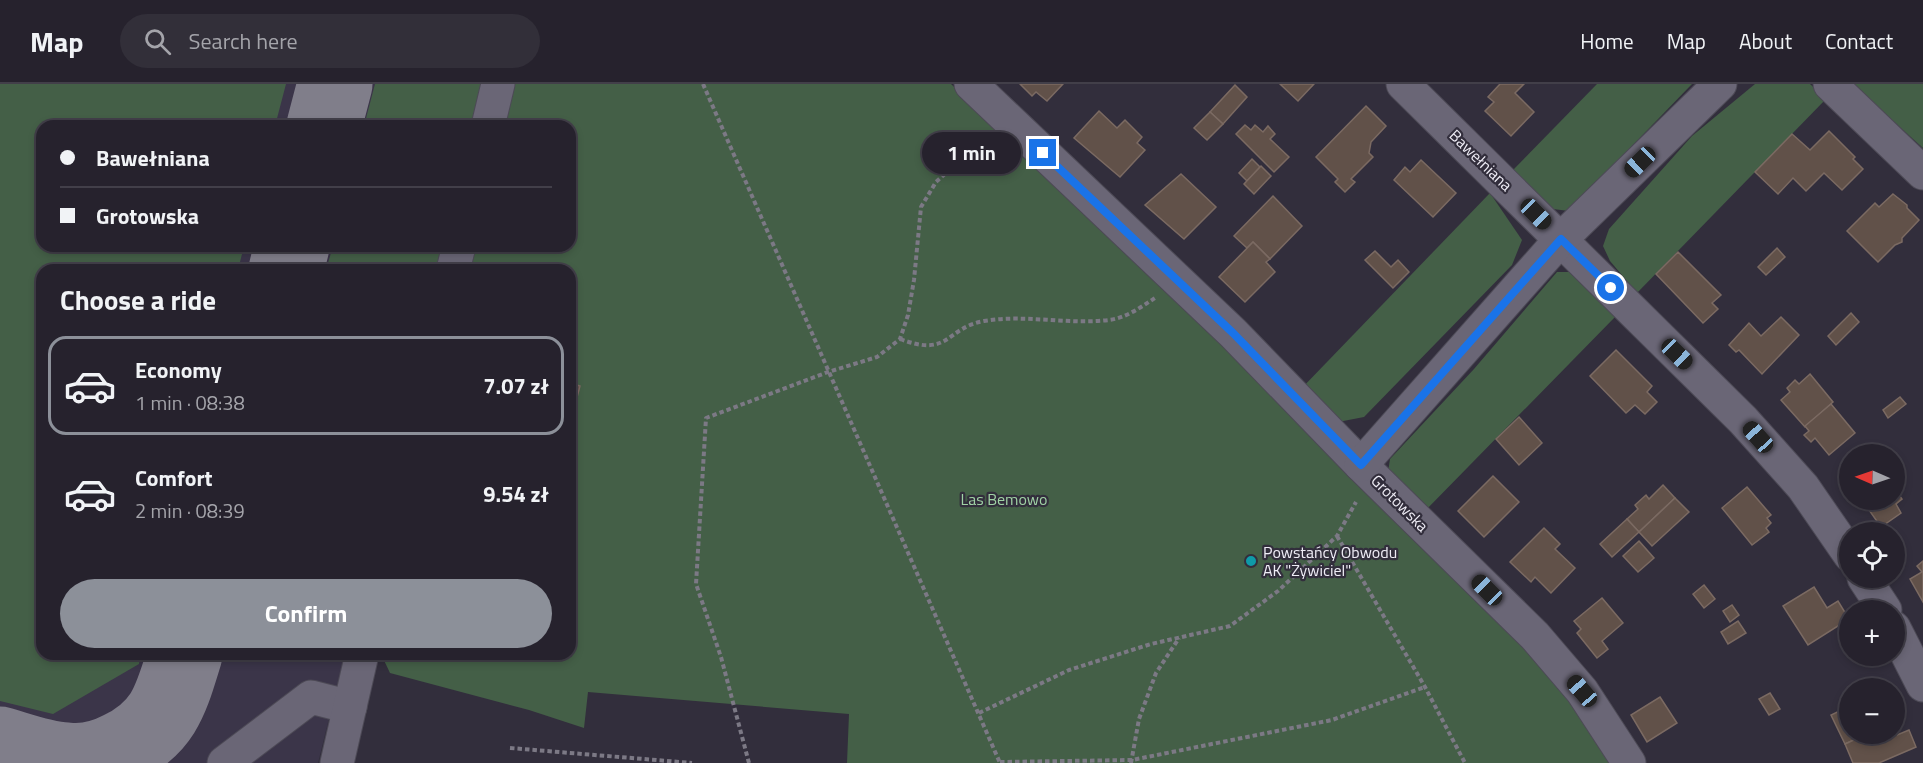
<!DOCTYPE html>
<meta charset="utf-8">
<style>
body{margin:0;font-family:"Titillium Web",sans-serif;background:#322f39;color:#f1f3f6;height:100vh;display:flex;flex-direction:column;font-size:22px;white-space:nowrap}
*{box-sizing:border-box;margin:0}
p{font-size:20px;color:#a4a4aa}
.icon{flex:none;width:33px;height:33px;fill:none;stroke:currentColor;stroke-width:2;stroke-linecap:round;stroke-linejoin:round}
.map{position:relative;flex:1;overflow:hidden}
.side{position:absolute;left:36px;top:180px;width:540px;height:396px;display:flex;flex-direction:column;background:#26222d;border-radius:18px;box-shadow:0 3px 9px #0003,0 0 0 2px #423f49}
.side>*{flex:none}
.hud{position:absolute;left:36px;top:36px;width:540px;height:132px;border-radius:18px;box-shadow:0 3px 9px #0003,0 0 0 2px #423f49;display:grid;align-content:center;height:132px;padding:0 24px;background:#26222d}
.needle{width:39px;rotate:272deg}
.tools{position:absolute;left:1839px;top:360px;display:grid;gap:12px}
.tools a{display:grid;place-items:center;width:66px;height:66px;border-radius:50%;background:#26222d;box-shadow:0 3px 9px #0003,0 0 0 2px #423f49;font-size:30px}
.end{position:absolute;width:27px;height:27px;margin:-14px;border:8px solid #1a73e8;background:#fff;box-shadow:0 0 0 3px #fff}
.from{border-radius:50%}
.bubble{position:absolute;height:42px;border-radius:21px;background:#26222d;box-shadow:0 3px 9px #0003,0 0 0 2px #423f49;font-size:20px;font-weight:700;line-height:42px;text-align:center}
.car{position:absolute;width:18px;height:36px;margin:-18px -9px;border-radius:8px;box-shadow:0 0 4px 2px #0007;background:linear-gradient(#222 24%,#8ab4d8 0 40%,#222 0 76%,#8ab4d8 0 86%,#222 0)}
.hud b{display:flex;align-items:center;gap:21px;height:57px;font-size:22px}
.hud b+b{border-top:2px solid #423f49}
.hud i{width:15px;height:15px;background:#f1f3f6}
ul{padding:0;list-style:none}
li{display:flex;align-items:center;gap:18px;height:99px;margin:0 12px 9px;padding:0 12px;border:3px solid transparent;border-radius:18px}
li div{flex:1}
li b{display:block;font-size:22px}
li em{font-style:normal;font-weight:700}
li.current{border-color:#8c9099}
li>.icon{width:54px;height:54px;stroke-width:1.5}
h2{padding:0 24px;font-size:27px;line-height:72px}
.button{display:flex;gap:12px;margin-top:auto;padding:12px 24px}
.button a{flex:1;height:69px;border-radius:36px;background:#8c9099;color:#fff;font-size:24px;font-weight:700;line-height:69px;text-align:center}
header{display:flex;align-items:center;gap:36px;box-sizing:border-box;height:84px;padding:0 30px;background:#26222d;border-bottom:2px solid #423f49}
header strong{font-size:28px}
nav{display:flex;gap:33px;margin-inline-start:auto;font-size:21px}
.search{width:420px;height:54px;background:#322f39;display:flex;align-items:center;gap:15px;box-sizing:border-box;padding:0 21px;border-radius:33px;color:#a4a4aa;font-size:22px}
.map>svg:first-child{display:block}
</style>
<header>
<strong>Map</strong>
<div class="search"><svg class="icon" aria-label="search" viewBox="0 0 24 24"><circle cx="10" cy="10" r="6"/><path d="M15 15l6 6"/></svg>Search here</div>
<nav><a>Home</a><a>Map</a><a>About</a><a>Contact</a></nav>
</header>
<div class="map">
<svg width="1923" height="679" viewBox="0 0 1923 679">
<rect width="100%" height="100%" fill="#322e3c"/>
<!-- built -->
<path fill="#3b3549" d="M0,0H481L471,42H42V162H443L437,186H42V570H345L318,679H0Z"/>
<!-- green -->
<g fill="#445f47">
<path d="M0,0H286L275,42H42V162H244L238,186H42V570H140L139,580L53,630L0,617Z"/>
<path d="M375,0H481L471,42H364Z"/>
<path d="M510,0H951L1191,229L1546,577L1618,679H847L849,630L588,608L584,644L529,626L390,589L381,570H570V186H466L471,162H570V42H500Z"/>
<path d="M1597,0H1692L1569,127L1553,125L1513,86Z"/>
<path d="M1755,0H1810L1826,15L1637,209L1610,177L1603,162L1609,145L1692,52Z"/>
<path d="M1852,0H1923V64Z"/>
<path d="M1490,109L1522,156L1512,181L1364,333L1333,339L1300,306Z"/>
<path d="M333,162H443L437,186H326Z"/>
<path d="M1557,188H1572L1615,233L1423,429L1388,388L1390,375L1474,285Z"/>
</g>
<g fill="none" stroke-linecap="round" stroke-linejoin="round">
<!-- taxiway -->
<g stroke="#807e8a" stroke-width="75">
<path d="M324,42L335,0"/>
<path d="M286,186L292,162"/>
<path d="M0,660C21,666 45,675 67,676C87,678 103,674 120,665C165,643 171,615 185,570"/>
</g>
</g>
<!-- building -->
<g fill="#615149" stroke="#7b6a62" stroke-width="1.5">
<path d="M1020,0H1063L1047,17L1036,8L1032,12Z"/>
<path d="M1280,0H1314L1298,17Z"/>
<path d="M1500,0H1524L1515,9L1534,28L1511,52L1485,27L1494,18L1488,13Z"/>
<path d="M1235,1L1247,13L1223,40L1210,28Z"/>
<path d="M1366,22L1386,42L1371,58L1369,69L1373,73L1351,95L1355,98L1345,108L1335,98L1338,95L1316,73Z"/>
<path d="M1099,27L1117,44L1125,36L1142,53L1137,59L1145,66L1120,93L1074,54Z"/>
<path d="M1210,28L1223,40L1207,56L1194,44Z"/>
<path d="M1245,41L1251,46L1255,41L1263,48L1268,42L1275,50L1270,55L1289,73L1274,88L1236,50Z"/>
<path d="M1829,47L1855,73L1853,75L1863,85L1842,106L1824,89L1806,107L1793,94L1778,110L1755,88L1792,50L1810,66Z"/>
<path d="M1252,75L1260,83L1247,97L1239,89Z"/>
<path d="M1421,76L1456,109L1433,133L1394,96L1405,83L1410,88Z"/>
<path d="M1261,82L1271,92L1254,110L1244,100Z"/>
<path d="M1181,90L1216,123L1184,155L1145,121Z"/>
<path d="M1893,110L1907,121V124L1919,136L1902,154V158L1895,161L1878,178L1847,147L1875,119L1879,123Z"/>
<path d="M1273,112L1302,142L1270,175L1253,158L1247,164L1234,152Z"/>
<path d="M1253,158L1270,175L1266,178L1275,188L1245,218L1219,193Z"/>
<path d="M1777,164L1785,173L1766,191L1758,183Z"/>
<path d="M1375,167L1391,183L1398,176L1409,188L1393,204L1365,176Z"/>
<path d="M1678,168L1721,211L1712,219L1718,225L1703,239L1656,190Z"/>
<path d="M1851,229L1859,238L1836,261L1828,252Z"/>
<path d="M1781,233L1799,251L1762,290L1739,266L1736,268L1729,261L1749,239L1761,252Z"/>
<path d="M1616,266L1652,302L1647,308L1657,318L1645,330L1635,321L1626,329L1590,292Z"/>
<path d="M1810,290L1833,318L1805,343L1781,316L1790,308L1787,304L1795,296L1799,300Z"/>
<path d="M570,299L580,302L575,321L570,320Z"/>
<path d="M1900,313L1906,320L1888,334L1883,326Z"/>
<path d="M1831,320L1855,349L1829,371L1815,354L1811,358L1804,351L1809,347L1805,342Z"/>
<path d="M1519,333L1542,359L1519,381L1496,355Z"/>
<path d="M1493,392L1519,418L1484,453L1458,427Z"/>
<path d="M1663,401L1675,414L1639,448L1627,435L1638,425L1635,421L1646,411L1649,415Z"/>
<path d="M1747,403L1771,431L1767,434L1771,439L1766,444L1769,448L1752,461L1722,424Z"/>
<path d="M1894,404L1902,415L1896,420L1901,429L1881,443L1862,416H1894Z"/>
<path d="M1675,414L1689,428L1652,462L1639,448Z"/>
<path d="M1627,435L1639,448L1612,473L1600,460Z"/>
<path d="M1544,444L1560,460L1555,465L1575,484L1551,509L1535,493L1531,498L1510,478Z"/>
<path d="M1639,457L1654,474L1638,488L1623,472Z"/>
<path d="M1923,477V518L1910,495L1922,488L1917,482Z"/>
<path d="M1704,501L1715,515L1704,524L1693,510Z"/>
<path d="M1814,503L1827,524L1838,517L1849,535L1808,561L1783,522Z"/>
<path d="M1602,514L1623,539L1602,557L1608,565L1597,574L1577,549L1581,545L1574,537Z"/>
<path d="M1732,521L1739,531L1730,538L1723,527Z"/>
<path d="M1738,537L1746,549L1728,560L1721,548Z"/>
<path d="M1770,609L1780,625L1769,631L1759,615Z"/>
<path d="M1660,613L1677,639L1647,658L1631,631Z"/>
<path d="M1850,622V650H1867L1845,660L1831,631Z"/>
<path d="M1894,645L1897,651L1909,646L1916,663L1879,679H1853L1845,660L1867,650H1894Z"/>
</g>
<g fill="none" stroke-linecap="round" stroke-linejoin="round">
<!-- minor casing -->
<g stroke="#4d4a56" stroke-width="35">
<g id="minor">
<path d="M971,0L1233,249L1361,381L1535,552L1582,607L1629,679"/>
<path d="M1403,0L1743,336L1803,403L1850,471"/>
<path d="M1830,0L1923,89"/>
<path d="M488,42L498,0"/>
<path d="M453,186L459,162"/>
<path d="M1361,381L1561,155L1720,0"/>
<path d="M1864,494L1885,526"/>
<path d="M1894,544L1923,601"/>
<path d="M224,679L311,613L350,623"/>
<path d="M337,679L362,570"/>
</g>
</g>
<!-- path -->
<g stroke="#7c7985" stroke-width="4" stroke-dasharray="4.5 3" stroke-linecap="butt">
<path d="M703,0L1000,679"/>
<path d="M900,255C950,274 945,244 984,237C1025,230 1068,241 1109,236C1126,234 1141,223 1155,214"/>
<path d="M1337,452L1425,603L1465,679"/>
<path d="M979,629L1069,586L1151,560L1230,542L1278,507L1337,452L1356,418"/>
<path d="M510,664L692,679"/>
<path d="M1000,678L1132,676L1332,636L1425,603"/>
<path d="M749,679L721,573L696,500L706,334L828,288L877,273L900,255L908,231L914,196L921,123L936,98L956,80L997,65"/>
<path d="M1131,679L1139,635L1156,589L1179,554"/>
</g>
<!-- minor -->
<use href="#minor" stroke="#6a6676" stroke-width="33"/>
</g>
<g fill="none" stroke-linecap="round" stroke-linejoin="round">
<!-- route -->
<path stroke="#1a73e8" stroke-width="8" d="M1043,69L1233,249L1361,381L1561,155L1611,204"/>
</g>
<!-- markers -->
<circle fill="#0f9aa8" stroke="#322e3c" stroke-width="2" cx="1251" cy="477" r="6"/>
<g text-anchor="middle" stroke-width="4.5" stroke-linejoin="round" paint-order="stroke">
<!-- street labels -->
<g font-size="16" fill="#efedf6" stroke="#322e3c">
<text transform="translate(1481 76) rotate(44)" y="6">Bawełniana</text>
<text transform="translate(1400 419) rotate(45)" y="6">Grotowska</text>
</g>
<!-- park labels -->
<g font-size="16" fill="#a0d2a5" stroke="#322e3c">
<text x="1004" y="421">Las Bemowo</text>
</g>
<!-- poi labels -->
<g font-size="16" fill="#efedf6" stroke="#322e3c" text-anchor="start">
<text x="1263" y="474">Powstańcy Obwodu<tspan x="1263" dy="18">AK "Żywiciel"</tspan></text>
</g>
</g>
</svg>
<div class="tools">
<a><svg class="needle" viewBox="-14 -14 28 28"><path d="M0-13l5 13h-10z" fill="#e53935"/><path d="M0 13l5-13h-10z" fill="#a4a4aa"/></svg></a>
<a><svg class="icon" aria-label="locate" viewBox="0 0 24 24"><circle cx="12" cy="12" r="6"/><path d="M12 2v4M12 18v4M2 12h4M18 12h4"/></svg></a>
<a>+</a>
<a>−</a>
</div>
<i class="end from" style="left:1611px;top:204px"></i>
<i class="end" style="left:1043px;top:69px"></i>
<div class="bubble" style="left:922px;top:48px;width:99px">1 min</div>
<i class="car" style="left:1640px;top:78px;rotate:226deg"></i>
<i class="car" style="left:1536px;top:130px;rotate:135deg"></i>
<i class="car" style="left:1677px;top:270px;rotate:134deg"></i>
<i class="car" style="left:1758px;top:353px;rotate:318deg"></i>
<i class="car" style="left:1487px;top:506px;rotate:315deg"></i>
<i class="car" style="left:1582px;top:607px;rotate:319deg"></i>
<div class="hud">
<b><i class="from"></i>Bawełniana</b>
<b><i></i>Grotowska</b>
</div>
<section class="side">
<h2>Choose a ride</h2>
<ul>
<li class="current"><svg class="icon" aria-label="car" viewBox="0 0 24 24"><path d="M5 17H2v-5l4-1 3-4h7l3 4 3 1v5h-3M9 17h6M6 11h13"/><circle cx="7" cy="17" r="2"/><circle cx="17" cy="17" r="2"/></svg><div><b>Economy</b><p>1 min · 08:38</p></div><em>7.07 zł</em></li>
<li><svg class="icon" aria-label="car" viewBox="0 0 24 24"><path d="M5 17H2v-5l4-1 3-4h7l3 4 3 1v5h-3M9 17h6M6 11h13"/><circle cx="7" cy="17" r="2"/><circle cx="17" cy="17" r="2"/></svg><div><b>Comfort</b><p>2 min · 08:39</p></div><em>9.54 zł</em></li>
</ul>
<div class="button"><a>Confirm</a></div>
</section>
</div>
